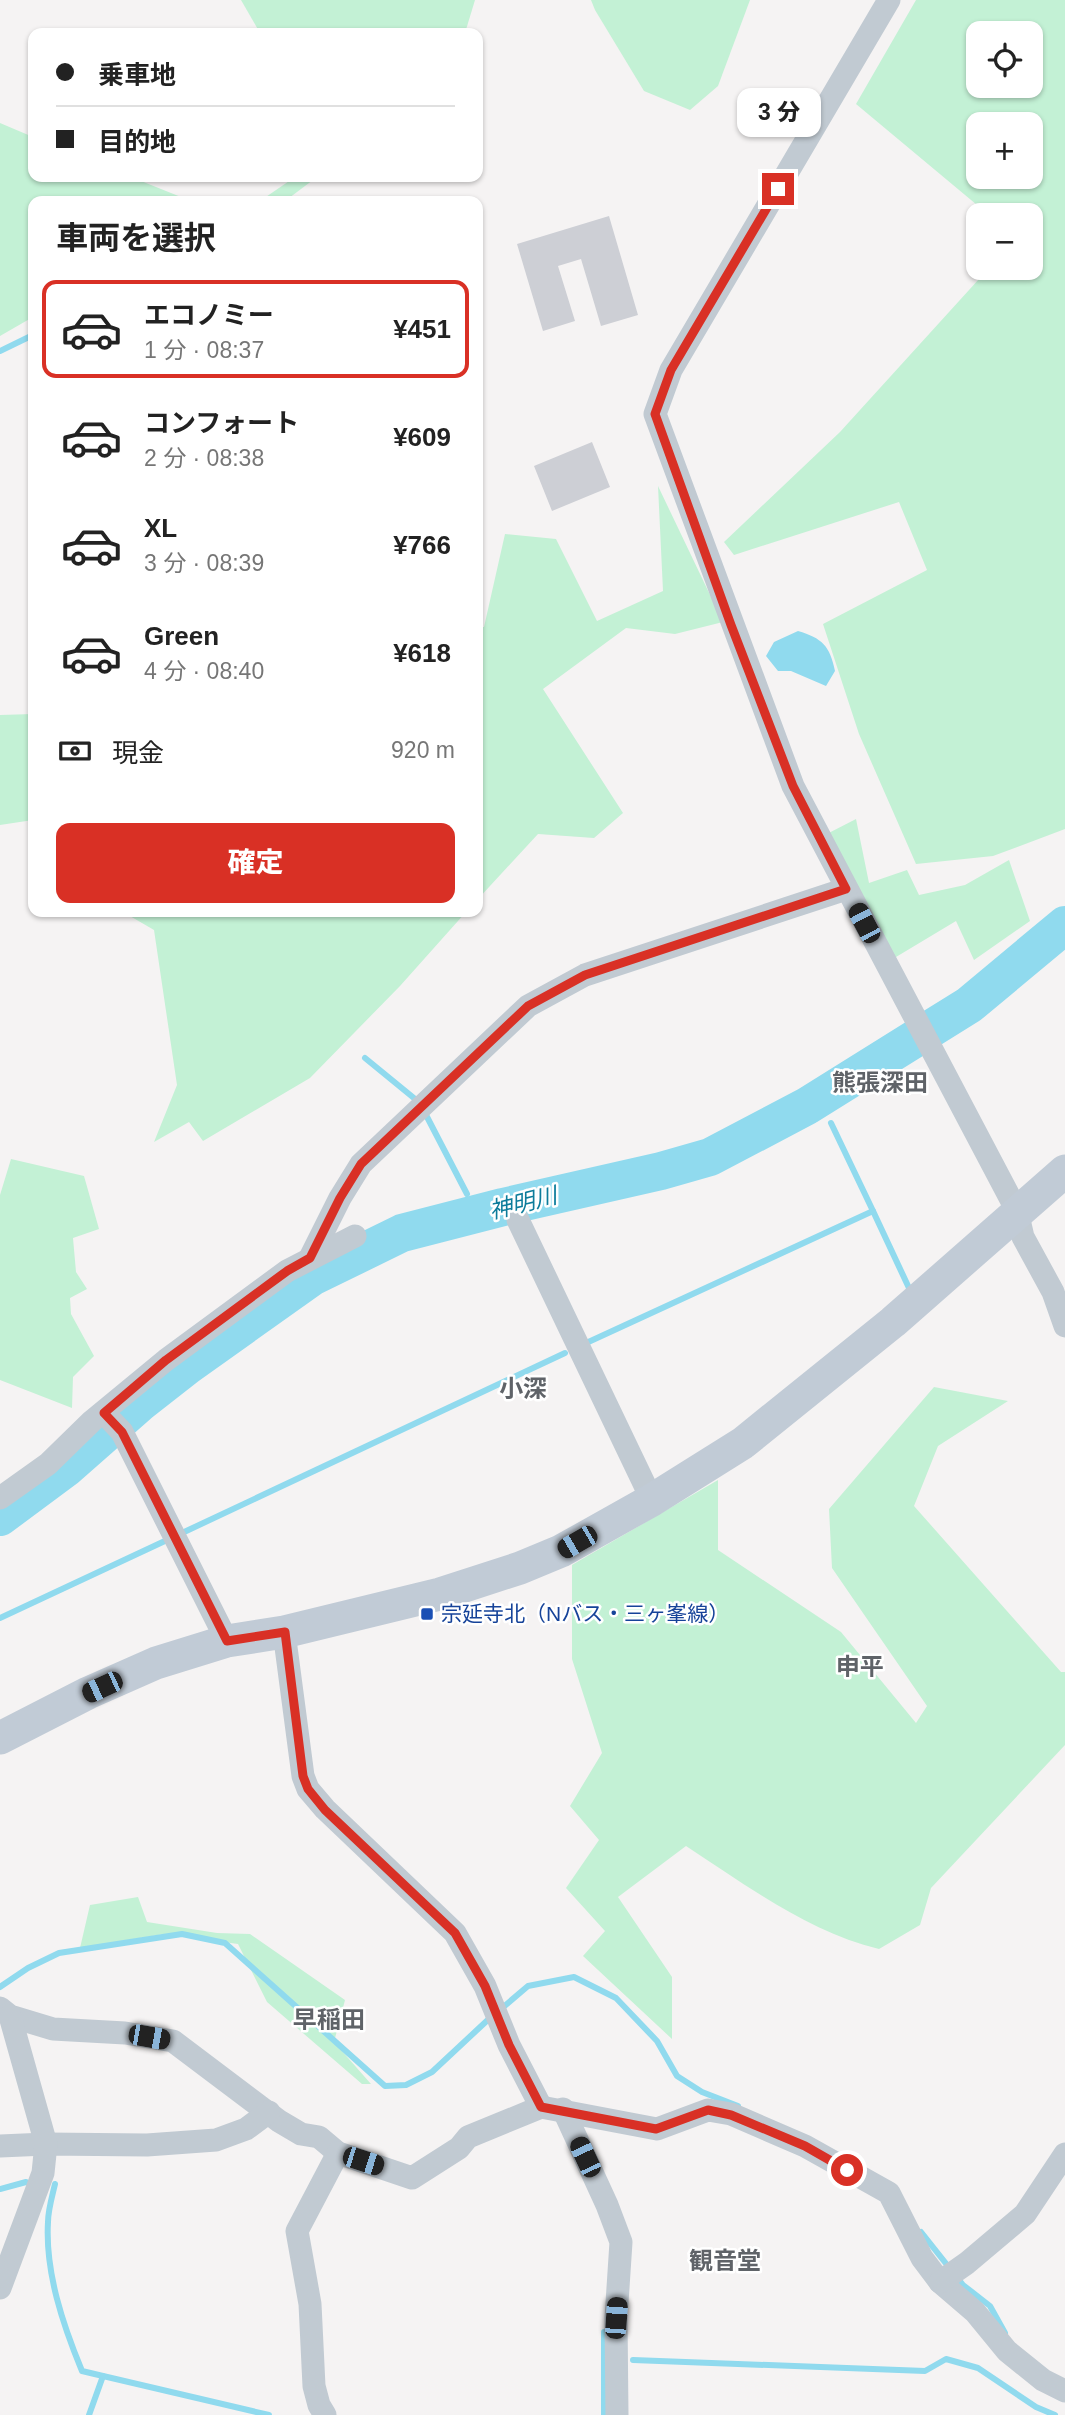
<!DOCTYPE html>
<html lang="ja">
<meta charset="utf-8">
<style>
body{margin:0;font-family:Helvetica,"Noto Sans JP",sans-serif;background:#f2f2f2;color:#222;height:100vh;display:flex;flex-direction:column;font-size:26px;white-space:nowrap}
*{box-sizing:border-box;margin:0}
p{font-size:23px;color:#767676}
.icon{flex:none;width:38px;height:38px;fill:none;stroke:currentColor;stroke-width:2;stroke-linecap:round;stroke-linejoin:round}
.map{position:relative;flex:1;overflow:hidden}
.sheet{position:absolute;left:28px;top:196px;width:455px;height:721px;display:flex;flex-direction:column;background:#fff;border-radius:14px;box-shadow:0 2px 5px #0004}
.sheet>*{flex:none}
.top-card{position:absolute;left:28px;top:28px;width:455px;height:154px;border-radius:14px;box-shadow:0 2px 5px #0004;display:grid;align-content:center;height:154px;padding:0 28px;background:#fff}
.controls{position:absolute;left:966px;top:21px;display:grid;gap:14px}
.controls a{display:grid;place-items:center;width:77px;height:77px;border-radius:14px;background:#fff;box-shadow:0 2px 5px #0004;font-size:35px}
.end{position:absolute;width:32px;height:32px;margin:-16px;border:9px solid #d93025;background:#fff;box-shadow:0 0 0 4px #fff}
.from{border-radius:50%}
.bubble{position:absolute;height:49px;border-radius:14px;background:#fff;box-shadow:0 2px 5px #0004;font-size:23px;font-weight:800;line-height:49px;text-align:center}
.car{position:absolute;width:21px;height:42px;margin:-21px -10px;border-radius:9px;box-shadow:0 0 5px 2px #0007;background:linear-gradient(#222 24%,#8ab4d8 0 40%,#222 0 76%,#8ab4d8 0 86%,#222 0)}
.top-card b{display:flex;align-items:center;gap:24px;height:66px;font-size:26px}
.top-card b+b{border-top:2px solid #e0e0e0}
.top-card i{width:18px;height:18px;background:#222}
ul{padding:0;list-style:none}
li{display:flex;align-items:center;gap:21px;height:98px;margin:0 14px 10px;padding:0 14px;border:4px solid transparent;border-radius:14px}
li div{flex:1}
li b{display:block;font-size:26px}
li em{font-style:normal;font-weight:800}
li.active{border-color:#d93025}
li>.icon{width:63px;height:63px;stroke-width:1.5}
h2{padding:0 28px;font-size:32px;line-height:84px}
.pay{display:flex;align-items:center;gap:18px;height:77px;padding:0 28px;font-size:26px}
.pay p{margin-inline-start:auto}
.primary-button{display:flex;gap:14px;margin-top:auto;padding:14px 28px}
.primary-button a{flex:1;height:80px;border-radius:14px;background:#d93025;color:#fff;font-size:28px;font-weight:800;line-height:80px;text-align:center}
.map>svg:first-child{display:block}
</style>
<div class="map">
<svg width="1065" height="2415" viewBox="0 0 1065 2415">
<rect width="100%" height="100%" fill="#f5f3f3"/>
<!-- green -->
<g fill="#c3f1d5" fill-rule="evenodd">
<path d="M241,0H475L465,33H260Z"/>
<path d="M591,0H750L718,86L690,110L644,91L595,10Z"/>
<path d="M916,0H1065V829L993,856L916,864L859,734L823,624L927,570L899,502L734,555L724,542L840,432L989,268H1031V215H989L856,104ZM978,33H1031V86H978ZM978,124H1031V177H978Z"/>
<path d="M0,123L33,137V177H131L191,201H33V317L0,336Z"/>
<path d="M295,177H317L285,201H260Z"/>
<path d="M658,486L723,622L675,634L626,628L543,689L623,813L594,838L538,834L478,899V627H484L505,534L556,539L597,621L663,591Z"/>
<path d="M33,714V820L0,825V715Z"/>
<path d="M856,819L869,883L907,870L919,895L965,885L1009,860L1030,921L974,960L956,921L886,963L819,838Z"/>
<path d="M123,912H466L400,986L310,1078L203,1141L189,1122L154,1142L177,1085L154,930Z"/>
<path d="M11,1159L84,1176L99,1229L73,1238L76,1272L87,1289L70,1298L71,1314L94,1356L73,1377L72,1408L0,1380V1195Z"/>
<path d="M934,1387L1008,1401L938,1446L914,1506L1061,1672H1065V1745L931,1888L920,1925L879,1949C808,1932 746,1885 686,1846L618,1897L672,1977V2039L583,1956L605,1931L566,1888L599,1840L570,1806L602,1753L572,1659V1565L718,1480V1550L841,1632L916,1723L927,1706L832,1568L829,1509Z"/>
<path d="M138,1897L147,1922L217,1933L250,1934L345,2000L334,2042L371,2084H362L267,2002L238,1944L164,1934L80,1948L90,1905Z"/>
</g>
<!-- water -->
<path fill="#90daee" d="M798,631C822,638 830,646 835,671L826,686L791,671H778L766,656L774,642Z"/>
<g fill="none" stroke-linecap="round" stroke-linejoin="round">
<!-- stream -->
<g stroke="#90daee" stroke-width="6">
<path d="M0,351L33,335"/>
<path d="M365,1058L420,1103"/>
<path d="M425,1113L467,1194"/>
<path d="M831,1123L873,1211"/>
<path d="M584,1344L873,1211L909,1288"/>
<path d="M182,1533L565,1353"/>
<path d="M0,1618L167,1540"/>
<path d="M0,1987L28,1968L59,1953L182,1934L225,1943L385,2086L406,2085L432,2072L492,2016"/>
<path d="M501,2009L528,1986L574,1977L616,1998L657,2041L677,2076L702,2092L738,2106"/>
<path d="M55,2184C52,2197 48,2210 48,2222C45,2272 63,2325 82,2371L103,2376L89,2415"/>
<path d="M0,2189L26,2182"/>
<path d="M921,2232L963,2285L990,2306L1005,2333"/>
<path d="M633,2360L925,2371L946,2359L978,2368L1036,2407L1055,2415"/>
<path d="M103,2376L269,2415"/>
<path d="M604,2415V2332"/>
</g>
<!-- river -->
<path stroke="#90daee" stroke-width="38" d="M0,1517L66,1468L141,1402L187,1366L312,1277L402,1233L503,1207L661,1171L710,1157L807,1106L969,1005L1065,925"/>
</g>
<!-- building -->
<g fill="#cdcfd5">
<path d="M609,216L638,315L601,326L581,259L558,266L575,321L543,331L517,244Z"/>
<path d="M592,442L610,487L552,511L534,466Z"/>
</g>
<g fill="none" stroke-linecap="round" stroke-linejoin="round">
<!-- street -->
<g stroke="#c1cad2" stroke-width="23">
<path d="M889,0L671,370L655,414L793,786L1017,1211L1023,1237L1053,1292L1065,1326"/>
<path d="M518,1220L652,1500"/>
<path d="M310,1258L340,1198L361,1164L528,1006L585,975L846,889"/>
<path d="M104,1413L122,1432L227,1641"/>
<path d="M0,1498L48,1464L92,1421L166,1360L287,1271L355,1236"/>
<path d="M284,1632L303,1776L308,1789L325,1809L455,1933L485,1986L509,2045L541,2107"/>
<path d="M0,2008L10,2016L53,2029L125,2033L173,2041L279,2121L301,2134L319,2137L338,2153L412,2178L459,2148L468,2137L541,2107L657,2129L708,2110L731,2114L805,2146L889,2193L922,2258L940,2282L975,2312L1007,2351L1043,2380L1065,2391"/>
<path d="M563,2109L607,2205L621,2242L616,2318L617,2415"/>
<path d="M0,2146L46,2144L147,2145L216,2140L246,2129L269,2112"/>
<path d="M940,2282L967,2263L1025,2214L1065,2154"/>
<path d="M0,2288L43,2173L46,2144L10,2016"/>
<path d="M325,2415L319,2405L314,2386L310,2304L297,2231L338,2153"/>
</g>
<!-- secondary -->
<path stroke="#c1cbd6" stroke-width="33" d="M0,1738L88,1693L156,1663L227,1641L284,1632L440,1594L520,1568L561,1551L652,1500L743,1443L893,1322L1065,1171"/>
</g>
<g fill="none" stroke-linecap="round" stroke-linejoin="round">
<!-- route -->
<path stroke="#d93025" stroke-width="9" d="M778,189L671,370L655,414L731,625L793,786L846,889L585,975L528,1006L361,1164L340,1198L310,1258L287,1271L166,1360L104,1413L122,1432L227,1641L285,1632L303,1776L308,1789L325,1810L455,1933L485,1986L509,2045L541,2107L656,2129L708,2110L731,2115L805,2146L847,2170"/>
</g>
<!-- markers -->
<rect fill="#1a4fb4" stroke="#fff" stroke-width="2.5" x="420" y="1607" width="14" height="14" rx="3.5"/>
<g text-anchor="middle" stroke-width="5" stroke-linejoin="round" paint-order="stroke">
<!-- transit labels -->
<g font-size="21" fill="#164399" stroke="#fff" text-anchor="start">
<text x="441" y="1621">宗延寺北（Nバス・三ヶ峯線）</text>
</g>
<!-- water labels -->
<g font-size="23" font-style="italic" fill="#0c7c9b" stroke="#fff">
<text transform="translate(523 1203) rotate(-14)" y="8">神明川</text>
</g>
<!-- quarter labels -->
<g font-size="24" font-weight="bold" fill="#5f6368" stroke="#fff">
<text x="880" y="1091">熊張深田</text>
<text x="523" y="1397">小深</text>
<text x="860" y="1675">申平</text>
<text x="329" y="2028">早稲田</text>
<text x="725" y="2269">観音堂</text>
</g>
</g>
</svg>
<div class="controls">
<a><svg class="icon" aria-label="locate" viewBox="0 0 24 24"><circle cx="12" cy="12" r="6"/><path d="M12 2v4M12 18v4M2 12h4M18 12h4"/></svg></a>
<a>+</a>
<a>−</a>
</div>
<i class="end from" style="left:847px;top:2170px"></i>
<i class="end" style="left:778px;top:189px"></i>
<div class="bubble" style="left:737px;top:88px;width:84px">3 分</div>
<i class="car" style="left:864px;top:923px;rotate:332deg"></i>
<i class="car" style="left:577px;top:1542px;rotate:240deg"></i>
<i class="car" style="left:102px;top:1687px;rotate:245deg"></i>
<i class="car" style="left:149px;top:2037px;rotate:100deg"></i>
<i class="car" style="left:585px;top:2157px;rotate:335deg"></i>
<i class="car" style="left:363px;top:2161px;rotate:108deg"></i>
<i class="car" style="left:616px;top:2318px;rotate:4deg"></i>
<div class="top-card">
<b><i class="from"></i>乗車地</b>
<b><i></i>目的地</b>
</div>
<section class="sheet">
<h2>車両を選択</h2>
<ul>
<li class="active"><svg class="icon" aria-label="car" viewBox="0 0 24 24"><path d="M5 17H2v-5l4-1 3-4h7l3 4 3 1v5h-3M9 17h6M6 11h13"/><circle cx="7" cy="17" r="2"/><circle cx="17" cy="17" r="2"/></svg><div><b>エコノミー</b><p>1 分 · 08:37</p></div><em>¥451</em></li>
<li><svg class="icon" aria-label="car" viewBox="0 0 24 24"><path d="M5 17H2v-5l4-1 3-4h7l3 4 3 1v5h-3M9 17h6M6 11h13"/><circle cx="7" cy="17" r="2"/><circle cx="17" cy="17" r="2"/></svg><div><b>コンフォート</b><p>2 分 · 08:38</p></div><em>¥609</em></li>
<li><svg class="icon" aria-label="car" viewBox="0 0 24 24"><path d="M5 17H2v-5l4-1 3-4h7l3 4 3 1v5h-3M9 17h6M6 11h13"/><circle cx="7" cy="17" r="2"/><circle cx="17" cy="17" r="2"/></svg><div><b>XL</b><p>3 分 · 08:39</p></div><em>¥766</em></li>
<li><svg class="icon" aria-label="car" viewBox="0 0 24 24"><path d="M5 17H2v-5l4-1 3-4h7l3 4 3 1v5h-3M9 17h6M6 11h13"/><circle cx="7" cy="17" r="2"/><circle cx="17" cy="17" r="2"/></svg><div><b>Green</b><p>4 分 · 08:40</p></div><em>¥618</em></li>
</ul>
<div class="pay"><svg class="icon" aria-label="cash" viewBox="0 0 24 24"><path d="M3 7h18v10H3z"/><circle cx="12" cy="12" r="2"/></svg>現金<p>920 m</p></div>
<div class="primary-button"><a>確定</a></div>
</section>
</div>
